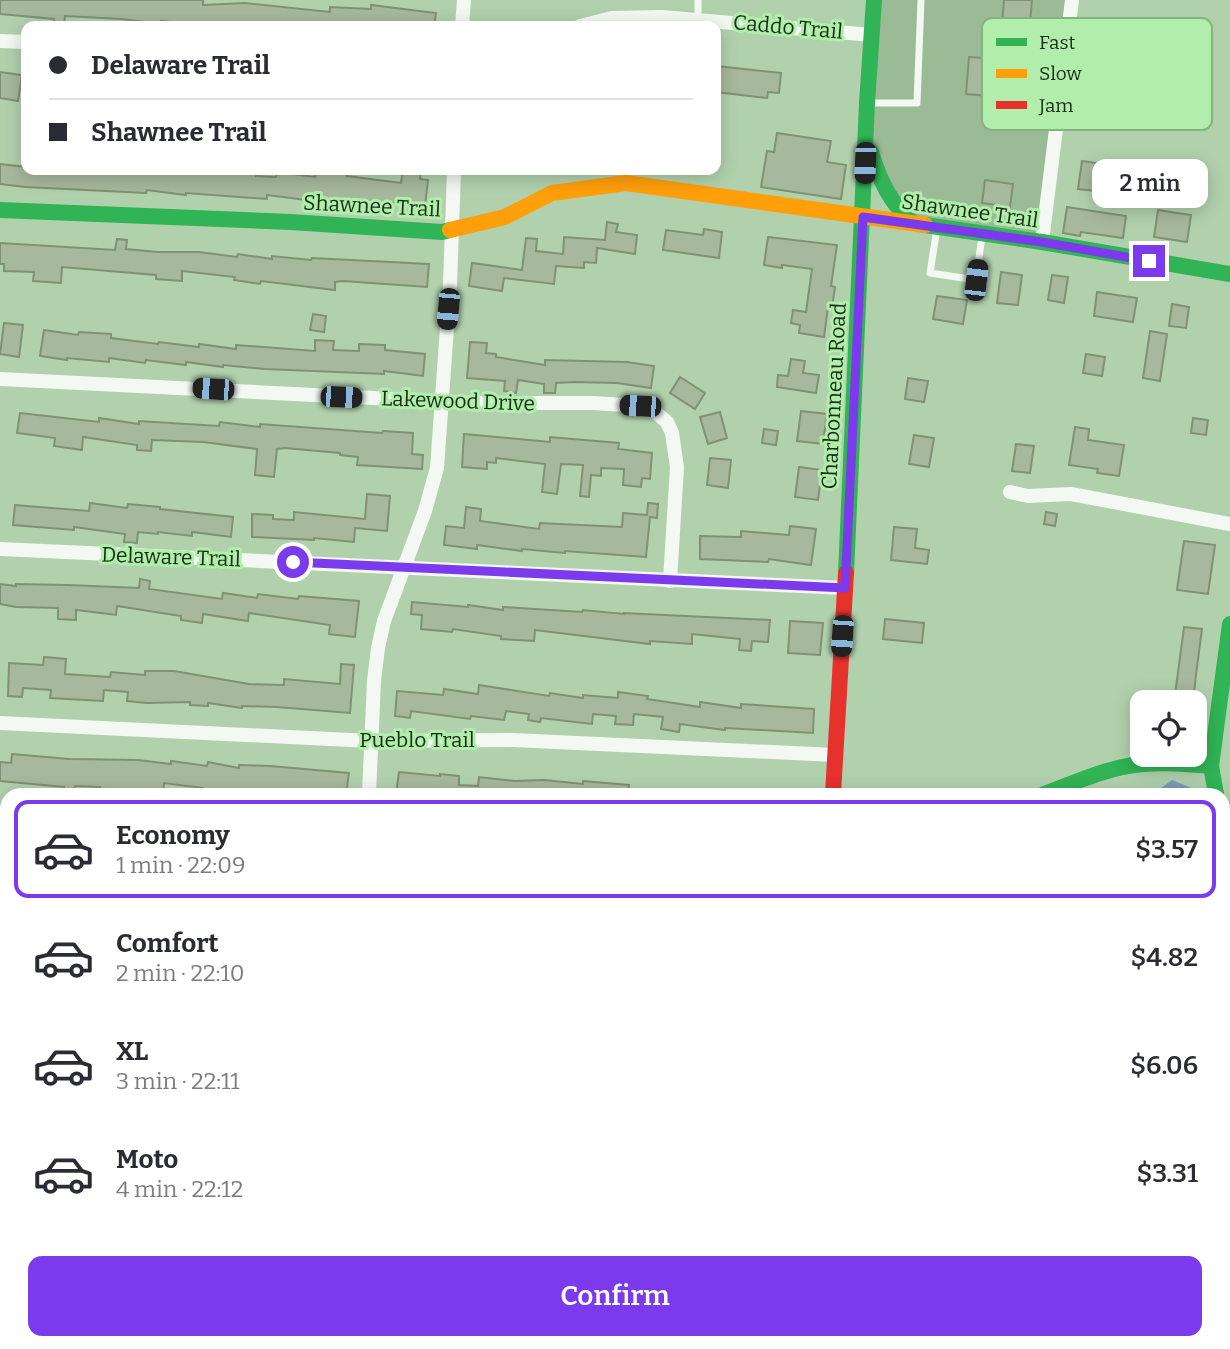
<!DOCTYPE html>
<meta charset="utf-8">
<style>
body{margin:0;font-family:Bitter,serif;background:#f7f7f7;color:#2b2b33;height:100vh;display:flex;flex-direction:column;font-size:26px;white-space:nowrap}
*{box-sizing:border-box;margin:0}
p{font-size:23px;color:#7c7c81}
.icon{flex:none;width:38px;height:38px;fill:none;stroke:currentColor;stroke-width:2;stroke-linecap:round;stroke-linejoin:round}
.map{position:relative;flex:1;overflow:hidden}
.details{position:absolute;left:0px;top:788px;width:1230px;height:562px;display:flex;flex-direction:column;background:#fff;border-radius:21px 21px 0 0;box-shadow:0 4px 18px #0003}
.details>*{flex:none}
.guide{position:absolute;left:21px;top:21px;width:700px;height:154px;border-radius:14px;box-shadow:0 4px 18px #0003;display:grid;align-content:center;height:154px;padding:0 28px;background:#fff}
.fabs{position:absolute;left:1130px;top:690px;display:grid;gap:14px}
.fabs a{display:grid;place-items:center;width:77px;height:77px;border-radius:14px;background:#fff;box-shadow:0 4px 18px #0003;font-size:35px}
.end{position:absolute;width:32px;height:32px;margin:-16px;border:9px solid #7c3aed;background:#fff;box-shadow:0 0 0 4px #fff}
.from{border-radius:50%}
.bubble{position:absolute;height:49px;border-radius:14px;background:#fff;box-shadow:0 4px 18px #0003;font-size:23px;font-weight:600;line-height:49px;text-align:center}
.car{position:absolute;width:21px;height:42px;margin:-21px -10px;border-radius:9px;box-shadow:0 0 5px 2px #0007;background:linear-gradient(#222 24%,#8ab4d8 0 40%,#222 0 76%,#8ab4d8 0 86%,#222 0)}
.guide b{display:flex;align-items:center;gap:24px;height:66px;font-size:26px}
.guide b+b{border-top:2px solid #e1e1e2}
.guide i{width:18px;height:18px;background:#2b2b33}
ul{padding:12px 0 0;list-style:none}
li{display:flex;align-items:center;gap:21px;height:98px;margin:0 14px 10px;padding:0 14px;border:4px solid transparent;border-radius:14px}
li div{flex:1}
li b{display:block;font-size:26px}
li em{font-style:normal;font-weight:600}
li.selected{border-color:#7c3aed}
li>.icon{width:63px;height:63px;stroke-width:1.5}
.primary-button{display:flex;gap:14px;margin-top:auto;padding:14px 28px}
.primary-button a{flex:1;height:80px;border-radius:14px;background:#7c3aed;color:#fff;font-size:28px;font-weight:600;line-height:80px;text-align:center}
.map>svg:first-child{display:block}
</style>
<div class="map">
<svg width="1230" height="1349" viewBox="0 0 1230 1349">
<rect width="100%" height="100%" fill="#b1d1ad"/>
<!-- green -->
<g fill="#9abb96">
<path d="M874,0H1072L1042,242L914,224L873,160Z"/>
<path d="M1230,840V1005L1223,1004V872Z"/>
</g>
<!-- water -->
<g fill="#7d9cb8">
<path d="M1172,780L1199,791L1200,794H1153Z"/>
<path d="M687,1342H741L739,1349H678Z"/>
</g>
<!-- building -->
<g fill="#a7b99c" stroke="#809273" stroke-width="2">
<path d="M0,0H203V5L245,3L330,12V7L371,9V5L436,13L434,26H203L161,21V24L121,19L65,16L64,26L53,25L54,19L0,14Z"/>
<path d="M1004,0H1032L1023,105L990,102V96L966,94L969,57L999,59Z"/>
<path d="M716,66L781,73L779,93L768,92L767,98L716,92Z"/>
<path d="M0,72L22,75L18,101L0,98Z"/>
<path d="M777,133L831,141L827,162L846,165L841,199L761,187L767,151L774,152Z"/>
<path d="M1082,161L1110,165L1106,192L1078,189Z"/>
<path d="M0,164L26,167V170H173L195,174V170L237,173V170H256V176L276,177L277,172L315,177L316,170H347V176L401,183L403,170H421L420,179L428,180L425,206L341,198V201L306,200L267,195V199L186,193V195L147,190L146,193L25,187L0,184Z"/>
<path d="M985,180L1013,184L1010,207L982,203Z"/>
<path d="M1067,207L1126,216L1123,238L1081,232L1080,236L1063,233Z"/>
<path d="M1158,210L1191,215L1187,242L1154,237Z"/>
<path d="M607,222L618,224L616,232L637,235L635,254L597,248L596,263L584,262V268L556,266L554,284L504,278L502,291L469,286L472,263L522,270L526,238L537,239L536,251L563,254L564,237L605,240Z"/>
<path d="M704,229L722,232L719,258L663,250L666,230L703,235Z"/>
<path d="M768,237L837,245L831,286L835,287L832,308L828,307L824,337L799,333L800,325L791,323L793,310L806,312L812,269L782,265V268L764,265Z"/>
<path d="M117,239L127,240L126,249L158,252H199L237,257L238,254L272,259V256L311,260L312,258L429,264L427,287L343,281L335,282V290L261,281L260,284L234,280L235,277L182,271V281L156,279V275L62,267L61,283L33,281L34,272L4,271V264H0V243L115,250Z"/>
<path d="M1001,272L1022,275L1018,305L997,303Z"/>
<path d="M1052,275L1068,277L1064,303L1048,300Z"/>
<path d="M1097,292L1137,298L1133,322L1094,316Z"/>
<path d="M937,296L967,300L963,324L933,319Z"/>
<path d="M1172,304L1189,307L1186,328L1169,326Z"/>
<path d="M313,314L326,316L324,332L310,330Z"/>
<path d="M4,323L23,325L19,357L0,354Z"/>
<path d="M44,330L78,335L79,332L111,334V338L158,344L159,342L199,347V344L236,349V345L315,351V340L334,341L333,350L359,351V344L385,345V350L425,354L423,376L384,371V374L265,369L223,365V367L186,362V365L146,360L145,363L109,358V362L67,358V360L40,356Z"/>
<path d="M1150,331L1167,334L1160,381L1143,378Z"/>
<path d="M470,342L487,343L486,353L496,354V357L545,365V360L627,362L654,366L651,388L617,383L575,382L556,383L555,393H544V384L518,380L516,393L504,391L505,381L467,378Z"/>
<path d="M1086,354L1105,357L1102,376L1083,373Z"/>
<path d="M791,359L805,361L803,373L819,375L816,393L777,387L778,375L788,376Z"/>
<path d="M680,377L705,393L695,409L670,393Z"/>
<path d="M908,378L928,381L924,402L905,399Z"/>
<path d="M801,411L827,414L823,444L797,441Z"/>
<path d="M720,412L727,438L708,444L700,417Z"/>
<path d="M20,413L99,422V418L139,424V421L219,426L220,422L260,427V424L382,433L383,431L413,433L412,454L423,455L422,469L357,465L358,457L340,455V453L285,448L277,449L274,477L255,475L257,449L203,442L152,440L151,451L137,450V445L83,437L82,450L54,446L55,438L17,433Z"/>
<path d="M1193,418L1208,420L1206,435L1191,433Z"/>
<path d="M1075,427L1089,429L1088,440L1124,445L1119,476L1097,473L1098,469L1069,465Z"/>
<path d="M764,429L778,431L776,445L762,443Z"/>
<path d="M464,434L550,442V437L619,443L618,449L652,453L650,479L642,478L641,487L623,485L624,469L601,468V476L591,475L589,497L580,496L583,465L561,464L557,494L542,492L545,464L496,458V463L487,462V469L462,467Z"/>
<path d="M914,435L934,438L929,467L909,464Z"/>
<path d="M1016,444L1034,446L1030,473L1012,471Z"/>
<path d="M710,458L731,460L728,488L707,485Z"/>
<path d="M799,467L822,470L818,500L795,497Z"/>
<path d="M367,494L390,496L387,531L355,528L354,542L314,538V540L252,537V514L273,515V519L294,520V512L365,519Z"/>
<path d="M90,503L127,508L128,504L160,507V509L233,517L231,537L192,532V536L158,532V534L138,532L137,543L124,542L125,534L74,527V530L13,525L15,505L89,511Z"/>
<path d="M648,503L658,504L657,518L650,517L646,557L565,551V553L522,549V551L477,545V549L444,545L446,526L464,528L466,507L481,509L480,521L539,529L540,523L622,527L623,513L647,515Z"/>
<path d="M1046,512L1057,514L1055,526L1044,524Z"/>
<path d="M790,526L816,529L811,565L769,559L768,562L700,559V536L741,537V531L789,535Z"/>
<path d="M894,527L917,529L915,548L929,550L927,564L891,560Z"/>
<path d="M1184,541L1215,545L1208,594L1177,590Z"/>
<path d="M140,579L150,581L149,589L222,599L223,593L257,598L258,594L298,599L299,596L359,601L355,637L329,634L330,625L249,613L248,621L203,614L202,623L181,620V616L117,606L116,615L76,610V620L58,619V608L16,607L0,604V584L16,586V584L68,585L139,588Z"/>
<path d="M412,602L468,607V605L503,610V607L582,612L583,610L624,614V613L770,620L768,642L752,641L751,651L739,650L740,639L692,634V644L650,641V644L535,630L534,641L501,639V636L453,629L452,632L421,629L422,615L411,614Z"/>
<path d="M885,619L924,623L922,643L883,639Z"/>
<path d="M790,621L823,623L820,655L788,653Z"/>
<path d="M1184,627L1202,629L1196,675L1193,702H1174Z"/>
<path d="M44,657L66,659L65,674L110,677L111,672L145,675V671H174L249,684L284,685V679L340,684L341,664L354,665L350,713L277,707L242,706V708L208,703V706L190,705V702L147,703L127,701L128,692L104,690L103,701L50,698L51,690L23,688L22,697L8,696L9,663L43,665Z"/>
<path d="M479,685L549,696L550,693L583,698V695L618,698V692L648,696L647,699L700,707V702L741,708V704L814,709L813,733L725,728V730L680,724L679,732L661,729L663,717L634,714L633,725L615,724L616,716L593,714L592,724L541,718L540,722L528,720L529,714L506,711L504,720L471,716L470,719L411,711L410,718L395,716L397,691L443,695L444,689L478,694Z"/>
<path d="M12,754L69,759L138,760L171,764V761L207,766L208,762L239,768V765L270,766L349,773L346,794H315V792L269,790V793L222,791V794H208L202,793L203,788L164,783L163,794L99,790L100,787L75,786L74,791L64,790V787L0,781V762L11,763Z"/>
<path d="M399,772L440,776V774L459,776V785L478,786L479,777L515,781L544,780L583,784V781L629,785L628,794H396Z"/>
</g>
<g fill="none" stroke-linecap="round" stroke-linejoin="round">
<!-- lane -->
<g stroke="#f3f8f3" stroke-width="7">
<path d="M698,19V0"/>
<path d="M868,103H917L921,0"/>
<path d="M937,228L930,273L976,280L982,236"/>
<path d="M207,1342L214,1349"/>
<path d="M388,1342L393,1349"/>
<path d="M1075,1342L1077,1349"/>
<path d="M228,1349L243,1342"/>
</g>
<!-- street -->
<g stroke="#f3f8f3" stroke-width="14">
<path d="M462,26L464,0"/>
<path d="M580,26L612,18L662,17L872,35"/>
<path d="M0,41L26,42"/>
<path d="M1042,242L1072,0"/>
<path d="M0,379L473,403H593L640,406L654,411L667,422L672,433L677,467L670,581"/>
<path d="M1010,492L1028,496L1071,494L1230,524"/>
<path d="M0,549L845,588"/>
<path d="M0,723L371,741L513,740L835,755"/>
<path d="M369,794L374,681L378,648L384,621L425,511L437,468L450,285L454,170"/>
<path d="M0,896H7"/>
<path d="M1223,1010L1230,1011"/>
<path d="M0,1059L7,1060"/>
<path d="M0,1270L7,1288"/>
<path d="M28,1342L30,1349"/>
</g>
<!-- fast -->
<g stroke="#30b455" stroke-width="16">
<path d="M871,152C880,181 890,203 913,223"/>
<path d="M0,210L291,222L442,232L450,230"/>
<path d="M925,225L1042,242L1230,274"/>
<path d="M846,573L867,103L874,0"/>
<path d="M1044,794C1072,784 1099,771 1128,766C1155,761 1184,764 1211,766"/>
<path d="M1216,794L1211,766L1230,624"/>
<path d="M1223,1164L1230,1173"/>
<path d="M403,1349L420,1342"/>
</g>
<!-- slow -->
<g stroke="#ff9f0a" stroke-width="16">
<path d="M450,230L505,217L552,193L626,183L925,225"/>
<path d="M861,1342L864,1349"/>
</g>
<!-- jam -->
<path stroke="#e5322d" stroke-width="16" d="M833,794L846,573"/>
</g>
<g fill="none" stroke-linecap="round" stroke-linejoin="round">
<!-- route -->
<path stroke="#7c3aed" stroke-width="9" d="M293,562L845,588L863,217L1042,242L1149,261"/>
</g>
<g text-anchor="middle" stroke-width="6" stroke-linejoin="round" paint-order="stroke">
<!-- street labels -->
<g font-size="21" fill="#182f16" stroke="#b1edab">
<text transform="translate(788 27) rotate(5)" y="7">Caddo Trail</text>
<text transform="translate(372 206) rotate(3)" y="7">Shawnee Trail</text>
<text transform="translate(970 211) rotate(8)" y="7">Shawnee Trail</text>
<text transform="translate(834 396) rotate(-87)" y="7">Charbonneau Road</text>
<text transform="translate(458 401) rotate(2)" y="7">Lakewood Drive</text>
<text transform="translate(171 557) rotate(2)" y="7">Delaware Trail</text>
<text x="417" y="747">Pueblo Trail</text>
</g>
</g>
<!-- legend -->
<rect x="982" y="18" width="230" height="112" rx="10" fill="#b1edab" stroke="#83b47e" stroke-width="2"/>
<rect x="996" y="38" width="31" height="8" fill="#30b455"/>
<rect x="996" y="69" width="31" height="9" fill="#ff9f0a"/>
<rect x="996" y="101" width="31" height="8" fill="#e5322d"/>
<g font-size="19" fill="#182f16">
<text x="1039" y="49">Fast</text>
<text x="1039" y="80">Slow</text>
<text x="1039" y="112">Jam</text>
</g>
</svg>
<div class="fabs">
<a><svg class="icon" aria-label="locate" viewBox="0 0 24 24"><circle cx="12" cy="12" r="6"/><path d="M12 2v4M12 18v4M2 12h4M18 12h4"/></svg></a>
</div>
<i class="end from" style="left:293px;top:562px"></i>
<i class="end" style="left:1149px;top:261px"></i>
<div class="bubble" style="left:1092px;top:159px;width:116px">2 min</div>
<i class="car" style="left:865px;top:163px;rotate:182deg"></i>
<i class="car" style="left:976px;top:280px;rotate:7deg"></i>
<i class="car" style="left:448px;top:309px;rotate:185deg"></i>
<i class="car" style="left:213px;top:389px;rotate:274deg"></i>
<i class="car" style="left:341px;top:397px;rotate:92deg"></i>
<i class="car" style="left:640px;top:406px;rotate:273deg"></i>
<i class="car" style="left:842px;top:636px;rotate:184deg"></i>
<div class="guide">
<b><i class="from"></i>Delaware Trail</b>
<b><i></i>Shawnee Trail</b>
</div>
<section class="details">
<ul>
<li class="selected"><svg class="icon" aria-label="car" viewBox="0 0 24 24"><path d="M5 17H2v-5l4-1 3-4h7l3 4 3 1v5h-3M9 17h6M6 11h13"/><circle cx="7" cy="17" r="2"/><circle cx="17" cy="17" r="2"/></svg><div><b>Economy</b><p>1 min · 22:09</p></div><em>$3.57</em></li>
<li><svg class="icon" aria-label="car" viewBox="0 0 24 24"><path d="M5 17H2v-5l4-1 3-4h7l3 4 3 1v5h-3M9 17h6M6 11h13"/><circle cx="7" cy="17" r="2"/><circle cx="17" cy="17" r="2"/></svg><div><b>Comfort</b><p>2 min · 22:10</p></div><em>$4.82</em></li>
<li><svg class="icon" aria-label="car" viewBox="0 0 24 24"><path d="M5 17H2v-5l4-1 3-4h7l3 4 3 1v5h-3M9 17h6M6 11h13"/><circle cx="7" cy="17" r="2"/><circle cx="17" cy="17" r="2"/></svg><div><b>XL</b><p>3 min · 22:11</p></div><em>$6.06</em></li>
<li><svg class="icon" aria-label="car" viewBox="0 0 24 24"><path d="M5 17H2v-5l4-1 3-4h7l3 4 3 1v5h-3M9 17h6M6 11h13"/><circle cx="7" cy="17" r="2"/><circle cx="17" cy="17" r="2"/></svg><div><b>Moto</b><p>4 min · 22:12</p></div><em>$3.31</em></li>
</ul>
<div class="primary-button"><a>Confirm</a></div>
</section>
</div>
